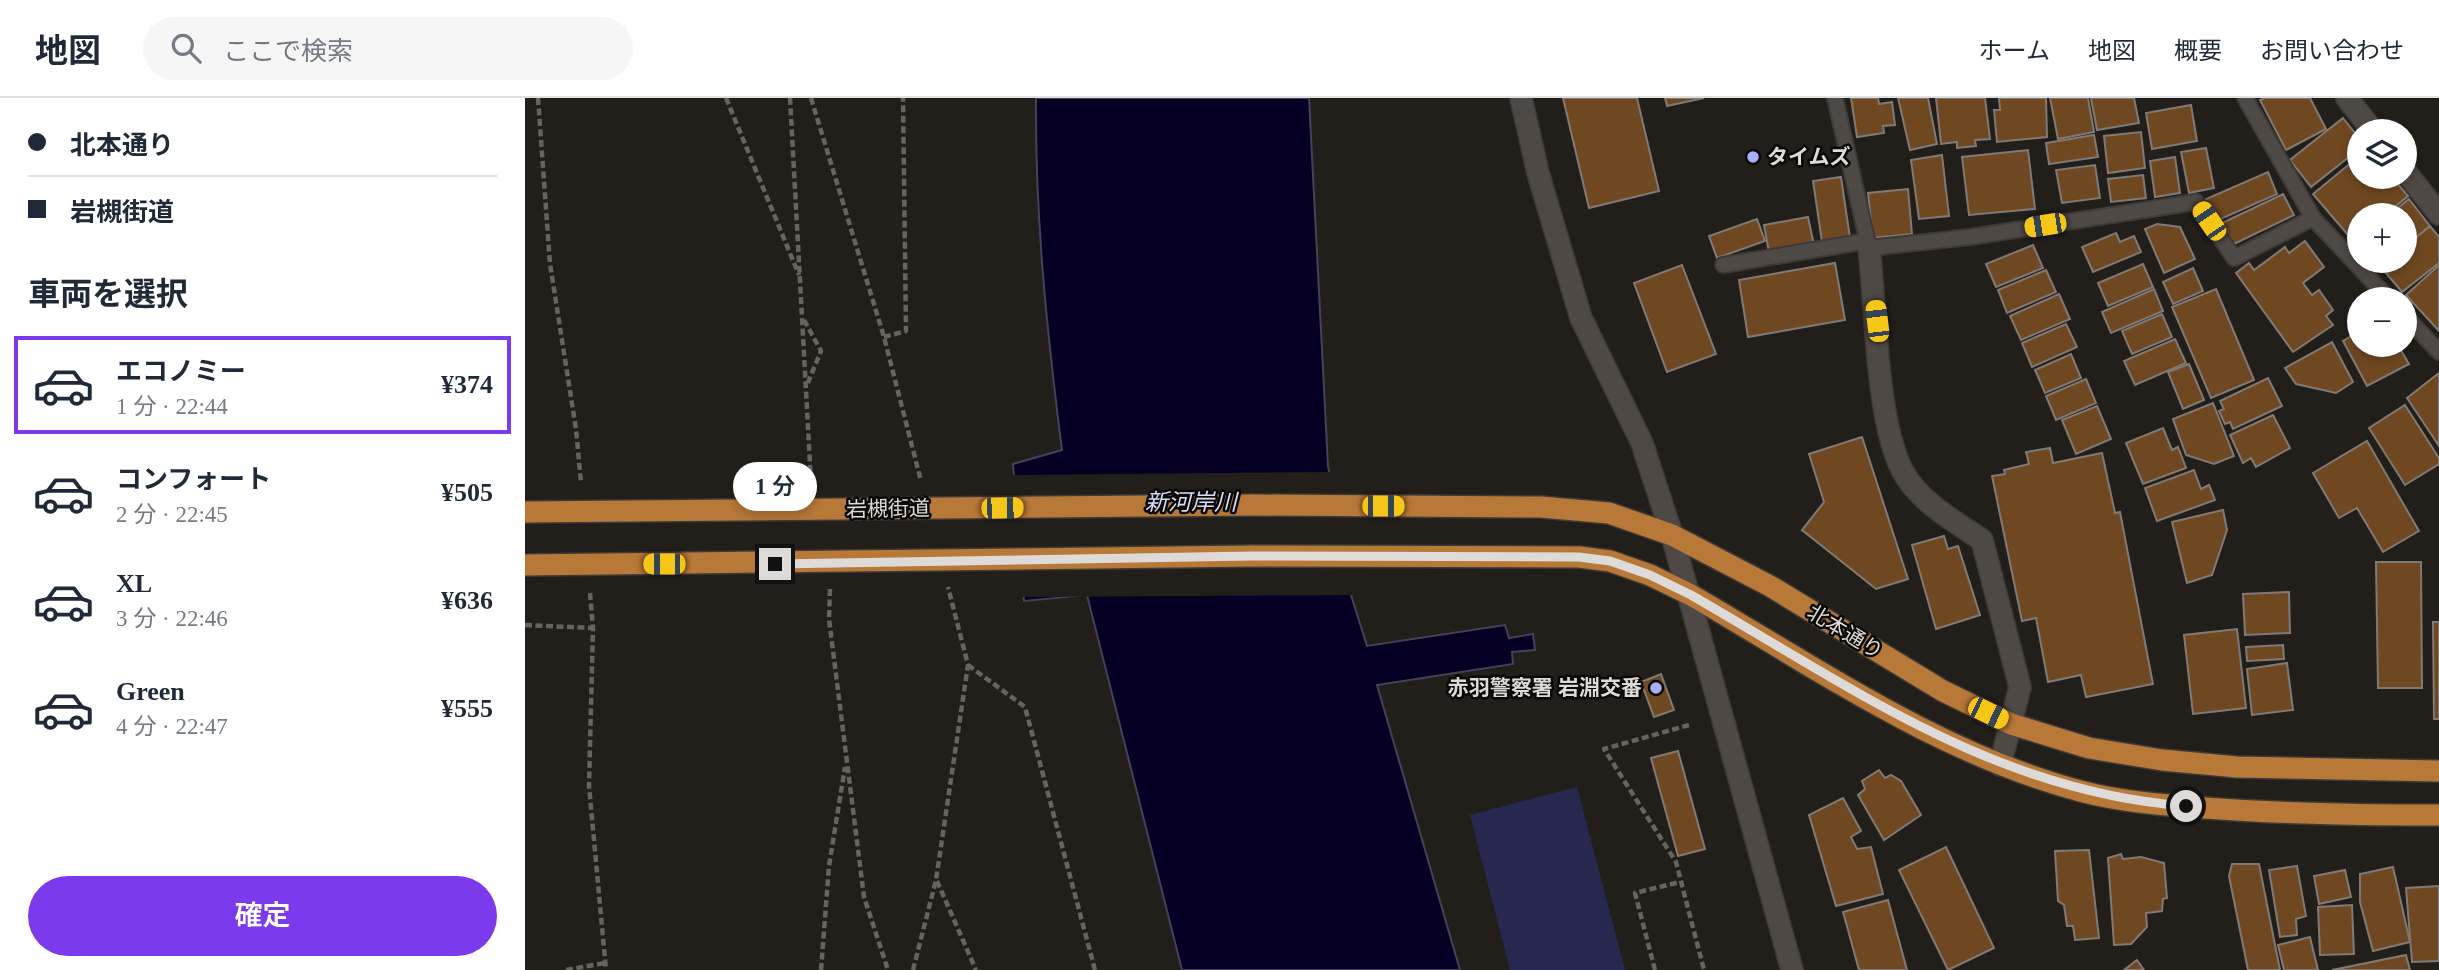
<!DOCTYPE html>
<html lang="ja">
<meta charset="utf-8">
<style>
body{margin:0;font-family:"Times New Roman","Noto Sans JP",serif;background:#f6f6f7;color:#1f2937;height:100vh;display:flex;flex-direction:column;font-size:26px;white-space:nowrap}
*{box-sizing:border-box;margin:0}
p{font-size:23px;color:#747a83}
.icon{flex:none;width:38px;height:38px;fill:none;stroke:currentColor;stroke-width:2;stroke-linecap:round;stroke-linejoin:round}
.map{position:relative;flex:1;overflow:hidden}
.drawer{display:flex;flex-direction:column;background:#fff;width:525px}
.drawer>*{flex:none}
.banner{display:grid;align-content:center;height:154px;padding:0 28px;background:#fff}
.fabs{position:absolute;left:1822px;top:21px;display:grid;gap:14px}
.fabs a{display:grid;place-items:center;width:70px;height:70px;border-radius:50%;background:#fff;box-shadow:0 4px 10px #0003;font-size:35px}
.end{position:absolute;width:32px;height:32px;margin:-16px;border:9px solid #dddad7;background:#111;box-shadow:0 0 0 4px #111}
.from{border-radius:50%}
.bubble{position:absolute;height:49px;border-radius:24px;background:#fff;box-shadow:0 4px 10px #0003;font-size:23px;font-weight:600;line-height:49px;text-align:center}
.car{position:absolute;width:21px;height:42px;margin:-21px -10px;border-radius:9px;box-shadow:0 0 5px 2px #0007;background:linear-gradient(#f5c518 24%,#345 0 40%,#f5c518 0 76%,#345 0 86%,#f5c518 0)}
.banner b{display:flex;align-items:center;gap:24px;height:66px;font-size:26px}
.banner b+b{border-top:2px solid #e0e1e3}
.banner i{width:18px;height:18px;background:#1f2937}
ul{padding:0;list-style:none}
li{display:flex;align-items:center;gap:21px;height:98px;margin:0 14px 10px;padding:0 14px;border:4px solid transparent;border-radius:0px}
li div{flex:1}
li b{display:block;font-size:26px}
li em{font-style:normal;font-weight:600}
li.on{border-color:#7c3aed}
li>.icon{width:63px;height:63px;stroke-width:1.5}
h2{padding:0 28px;font-size:32px;line-height:84px}
.button{display:flex;gap:14px;margin-top:auto;padding:14px 28px}
.button a{flex:1;height:80px;border-radius:42px;background:#7c3aed;color:#fff;font-size:28px;font-weight:600;line-height:80px;text-align:center}
header{display:flex;align-items:center;gap:42px;box-sizing:border-box;height:98px;padding:0 35px;background:#fff;border-bottom:2px solid #e0e1e3}
header strong{font-size:33px}
nav{display:flex;gap:38px;margin-inline-start:auto;font-size:24px}
.search{width:490px;height:63px;background:#f6f6f7;display:flex;align-items:center;gap:18px;box-sizing:border-box;padding:0 24px;border-radius:38px;color:#747a83;font-size:26px}
main{display:flex;flex:1;min-height:0}
.map>svg:first-child{display:block}
</style>
<header>
<strong>地図</strong>
<div class="search"><svg class="icon" aria-label="search" viewBox="0 0 24 24"><circle cx="10" cy="10" r="6"/><path d="M15 15l6 6"/></svg>ここで検索</div>
<nav><a>ホーム</a><a>地図</a><a>概要</a><a>お問い合わせ</a></nav>
</header>
<main>
<section class="drawer">
<div class="banner">
<b><i class="from"></i>北本通り</b>
<b><i></i>岩槻街道</b>
</div>
<h2>車両を選択</h2>
<ul>
<li class="on"><svg class="icon" aria-label="car" viewBox="0 0 24 24"><path d="M5 17H2v-5l4-1 3-4h7l3 4 3 1v5h-3M9 17h6M6 11h13"/><circle cx="7" cy="17" r="2"/><circle cx="17" cy="17" r="2"/></svg><div><b>エコノミー</b><p>1 分 · 22:44</p></div><em>¥374</em></li>
<li><svg class="icon" aria-label="car" viewBox="0 0 24 24"><path d="M5 17H2v-5l4-1 3-4h7l3 4 3 1v5h-3M9 17h6M6 11h13"/><circle cx="7" cy="17" r="2"/><circle cx="17" cy="17" r="2"/></svg><div><b>コンフォート</b><p>2 分 · 22:45</p></div><em>¥505</em></li>
<li><svg class="icon" aria-label="car" viewBox="0 0 24 24"><path d="M5 17H2v-5l4-1 3-4h7l3 4 3 1v5h-3M9 17h6M6 11h13"/><circle cx="7" cy="17" r="2"/><circle cx="17" cy="17" r="2"/></svg><div><b>XL</b><p>3 分 · 22:46</p></div><em>¥636</em></li>
<li><svg class="icon" aria-label="car" viewBox="0 0 24 24"><path d="M5 17H2v-5l4-1 3-4h7l3 4 3 1v5h-3M9 17h6M6 11h13"/><circle cx="7" cy="17" r="2"/><circle cx="17" cy="17" r="2"/></svg><div><b>Green</b><p>4 分 · 22:47</p></div><em>¥555</em></li>
</ul>
<div class="button"><a>確定</a></div>
</section>
<div class="map">
<svg width="1914" height="872" viewBox="0 0 1914 872">
<rect width="100%" height="100%" fill="#221e1a"/>
<!-- green -->
<path fill="#26284f" d="M1052,689L1100,872H985L945,717Z"/>
<!-- water -->
<path fill="#050023" stroke="#464159" stroke-width="2" d="M511,0H784L803,368L826,497L842,548L980,527L984,540L1008,536L1010,552L987,554L988,566L852,587L935,872H657L562,497L499,503L488,366L537,352C522,235 510,119 511,0Z"/>
<!-- pier -->
<path fill="#221e1a" d="M807,374L829,497L495,499L485,377Z"/>
<!-- building -->
<g fill="#6f4821" stroke="#807a76" stroke-width="2">
<path d="M1038,0H1112L1134,93L1064,110Z"/>
<path d="M1140,0H1179L1142,8Z"/>
<path d="M1326,0H1353L1354,6L1367,4L1370,27L1358,28L1359,35L1332,39Z"/>
<path d="M1373,0H1403L1412,46L1385,52Z"/>
<path d="M1411,0H1460L1465,41L1450,42L1451,48L1432,50V44L1416,46Z"/>
<path d="M1474,0H1521L1522,39L1472,44L1469,12H1475Z"/>
<path d="M1525,0H1563L1569,34L1533,41Z"/>
<path d="M1566,0H1609L1614,25L1572,32Z"/>
<path d="M1740,0H1785L1801,31L1761,52L1735,2Z"/>
<path d="M1666,7L1672,43L1627,51L1621,15Z"/>
<path d="M1818,20L1834,40V51L1786,89L1765,62Z"/>
<path d="M1616,34L1620,70L1583,75L1579,38Z"/>
<path d="M1569,37L1573,59L1524,66L1521,45Z"/>
<path d="M1681,50L1689,90L1664,95L1656,54Z"/>
<path d="M1503,52L1510,111L1444,117L1437,59Z"/>
<path d="M1417,57L1424,118L1394,121L1386,62Z"/>
<path d="M1834,58V79H1852L1858,86L1867,79L1883,98L1860,117H1834V139L1829,144L1788,96Z"/>
<path d="M1650,59L1655,95L1630,99L1625,63Z"/>
<path d="M1570,67L1575,100L1537,105L1531,72Z"/>
<path d="M1743,74L1752,96L1689,124L1679,102Z"/>
<path d="M1618,77L1621,100L1586,104L1583,81Z"/>
<path d="M1316,79L1325,140L1297,144L1288,83Z"/>
<path d="M1383,91L1387,136L1348,140L1343,95Z"/>
<path d="M1758,96L1769,117L1705,148L1695,126Z"/>
<path d="M1884,101L1905,128L1880,149V117H1864Z"/>
<path d="M1283,119L1289,147L1244,155L1239,127Z"/>
<path d="M1232,121L1240,143L1192,160L1184,138Z"/>
<path d="M1632,126L1655,129L1670,161L1639,175L1620,131Z"/>
<path d="M1905,128L1914,139V165L1877,194L1855,168L1862,163H1880V149Z"/>
<path d="M1591,135L1595,144L1609,138L1616,154L1568,174L1557,149Z"/>
<path d="M1780,143L1799,169L1778,185L1787,197L1794,192L1808,212L1801,218L1808,227L1768,254L1711,175L1724,165L1729,172L1760,149L1764,155Z"/>
<path d="M1508,147L1518,170L1471,189L1461,166Z"/>
<path d="M1310,165L1320,222L1223,239L1214,182Z"/>
<path d="M1618,166L1628,189L1583,208L1573,185Z"/>
<path d="M1157,167L1191,256L1142,274L1109,185Z"/>
<path d="M1914,167V233L1881,197Z"/>
<path d="M1668,170L1678,193L1648,206L1638,184Z"/>
<path d="M1521,172L1531,194L1482,215L1473,192Z"/>
<path d="M1629,191L1638,213L1586,235L1577,214Z"/>
<path d="M1691,191L1729,282L1686,300L1647,209Z"/>
<path d="M1534,196L1545,221L1496,242L1485,218Z"/>
<path d="M1637,216L1647,239L1607,256L1597,233Z"/>
<path d="M1541,226L1552,249L1507,269L1497,245Z"/>
<path d="M1834,234V247H1873L1884,266L1842,288L1818,243Z"/>
<path d="M1650,241L1661,265L1610,287L1599,263Z"/>
<path d="M1807,244L1828,284L1811,295L1771,286L1760,270Z"/>
<path d="M1546,256L1556,280L1520,295L1510,272Z"/>
<path d="M1664,266L1679,302L1658,311L1643,274Z"/>
<path d="M1914,275V348L1882,300Z"/>
<path d="M1743,280L1757,308L1708,331L1705,324L1700,326L1694,313L1699,311L1695,303Z"/>
<path d="M1561,281L1571,305L1531,322L1521,298Z"/>
<path d="M1688,305L1709,358L1689,366L1661,357L1648,321Z"/>
<path d="M1880,307L1914,360V366L1880,387L1844,330Z"/>
<path d="M1572,308L1586,341L1551,356L1537,322Z"/>
<path d="M1748,317L1765,350L1731,369L1726,360L1718,365L1705,337Z"/>
<path d="M1638,330L1647,352L1653,349L1661,370L1618,386L1601,345Z"/>
<path d="M1337,339L1383,481L1351,491L1277,432L1299,404L1284,356Z"/>
<path d="M1842,343L1894,433L1858,454L1832,410L1814,420L1788,375Z"/>
<path d="M1525,350L1528,365L1577,355L1590,415L1595,414L1628,586L1561,599L1556,577L1523,584L1511,520L1497,523L1467,378L1480,376L1479,372L1504,366L1501,354Z"/>
<path d="M1669,372L1676,391L1684,387L1690,402L1632,423L1620,390Z"/>
<path d="M1698,412L1702,432L1687,477L1662,485L1647,424Z"/>
<path d="M1419,438L1423,451L1433,448L1455,517L1411,531L1387,447Z"/>
<path d="M1851,464H1896L1897,590H1853Z"/>
<path d="M1764,494L1765,535L1720,537L1718,496Z"/>
<path d="M1908,524H1914V621H1909Z"/>
<path d="M1712,531L1721,610L1668,616L1659,537Z"/>
<path d="M1758,547L1759,561L1722,563L1721,549Z"/>
<path d="M1762,565L1768,612L1727,617L1722,571Z"/>
<path d="M1136,576L1149,612L1129,619L1116,584Z"/>
<path d="M1153,653L1180,751L1153,758L1126,660Z"/>
<path d="M1354,672L1360,680L1366,677L1376,683L1396,717L1359,742L1333,697L1340,691L1337,683Z"/>
<path d="M1318,700L1336,733L1326,739L1332,751L1346,749L1358,796L1311,808L1284,717Z"/>
<path d="M1421,749L1469,850L1423,872L1374,772Z"/>
<path d="M1564,752L1574,840L1550,842L1548,828H1542L1539,807L1533,803L1530,753Z"/>
<path d="M1596,756L1598,761L1616,759L1639,765L1642,800L1638,801L1637,813L1621,815L1622,829L1606,846L1589,847L1583,760Z"/>
<path d="M1707,766H1734L1755,872H1723L1704,778Z"/>
<path d="M1772,768L1781,818L1771,821L1772,837L1755,839L1744,772Z"/>
<path d="M1868,769L1885,844L1848,853L1835,804V776Z"/>
<path d="M1820,772L1826,799L1794,806L1789,778Z"/>
<path d="M1914,788V863L1887,864L1881,790Z"/>
<path d="M1363,802L1382,872H1334L1318,814Z"/>
<path d="M1827,807L1829,856L1795,857L1793,809Z"/>
<path d="M1785,839L1793,872H1759L1753,847Z"/>
<path d="M1881,857L1885,872H1807Z"/>
<path d="M1612,862L1619,872H1599Z"/>
</g>
<g fill="none" stroke-linecap="round" stroke-linejoin="round">
<!-- service casing -->
<g stroke="#3e3a37" stroke-width="18">
<g id="service">
<path d="M1310,0L1344,150L1445,139L1671,104L1709,160L1788,120"/>
<path d="M1720,0L1788,120L1864,201"/>
<path d="M1198,167L1342,143"/>
<path d="M1880,218L1914,254"/>
</g>
</g>
<!-- minor casing -->
<g stroke="#3e3a37" stroke-width="24">
<g id="minor">
<path d="M996,0L1013,75L1056,220L1117,345L1147,437"/>
<path d="M1822,0L1848,33"/>
<path d="M1880,73L1914,116"/>
<path d="M1344,150C1351,210 1351,320 1377,372C1393,403 1429,423 1457,442L1495,589L1475,667"/>
</g>
</g>
<!-- tertiary casing -->
<g stroke="#3e3a37" stroke-width="24">
<path id="tertiary" d="M1147,437L1267,872"/>
</g>
<!-- trunk casing -->
<g stroke="#3e3a37" stroke-width="24">
<g id="trunk">
<path d="M727,407L1016,409L1084,415L1147,437L1245,488L1418,593L1486,626L1564,650L1637,662L1712,669L1914,673"/>
<path d="M727,458L1054,459L1085,463L1125,477L1166,497C1292,570 1416,657 1559,694C1598,704 1640,707 1680,710C1758,716 1836,717 1914,717"/>
</g>
</g>
<!-- path -->
<g stroke="#676460" stroke-width="4.5" stroke-dasharray="7 3.5" stroke-linecap="butt">
<path d="M13,0L25,166L51,331L56,385"/>
<path d="M201,0L274,177"/>
<path d="M265,0L286,384"/>
<path d="M286,0L359,239L396,383"/>
<path d="M279,222L296,253L282,287"/>
<path d="M359,239L381,233L378,0"/>
<path d="M305,491L304,521L339,799L363,872"/>
<path d="M65,495L68,530L64,688L81,872"/>
<path d="M0,527L68,530"/>
<path d="M443,567L500,609L570,872"/>
<path d="M1164,627L1079,651L1151,764L1179,872"/>
<path d="M412,783L451,872"/>
<path d="M41,872L80,865"/>
<path d="M296,872L304,768L320,669"/>
<path d="M388,872L411,782L443,567L423,489"/>
<path d="M1130,872L1110,795L1155,784"/>
</g>
<!-- service -->
<use href="#service" stroke="#4e4945" stroke-width="14"/>
<!-- minor -->
<use href="#minor" stroke="#4e4945" stroke-width="21"/>
<!-- tertiary -->
<use href="#tertiary" stroke="#4e4945" stroke-width="21"/>
<!-- trunk -->
<use href="#trunk" stroke="#b77838" stroke-width="21"/>
<!-- trunk-bridge casing -->
<g stroke="#3e3a37" stroke-width="24" stroke-linecap="butt">
<g id="trunk-bridge">
<path d="M0,414L727,407"/>
<path d="M0,467L727,458"/>
</g>
</g>
<!-- trunk-bridge -->
<use href="#trunk-bridge" stroke="#b77838" stroke-width="21"/>
</g>
<g fill="none" stroke-linecap="round" stroke-linejoin="round">
<!-- route -->
<path stroke="#dddad7" stroke-width="9" d="M250,466L727,458L1054,459L1085,463L1125,477L1166,497C1326,589 1471,694 1661,708"/>
</g>
<!-- markers -->
<g fill="#a8b0fc" stroke="#0a0807" stroke-width="2.5">
<circle cx="1228" cy="59" r="7"/>
<circle cx="1131" cy="590" r="7"/>
</g>
<g text-anchor="middle" stroke-width="5" stroke-linejoin="round" paint-order="stroke">
<!-- poi labels -->
<g font-size="21" font-weight="bold" fill="#dddad7" stroke="#0a0807" text-anchor="start">
<text x="1242" y="66">タイムズ</text>
<text x="1117" y="597" text-anchor="end">赤羽警察署 岩淵交番</text>
</g>
<!-- street labels -->
<g font-size="21" fill="#dddad7" stroke="#0a0807">
<text transform="translate(363 411) rotate(-1)" y="7">岩槻街道</text>
<text transform="translate(1320 534) rotate(31)" y="7">北本通り</text>
</g>
<!-- water labels -->
<g font-size="23" font-style="italic" fill="#d8ddfc" stroke="#0a0807">
<text x="666" y="412">新河岸川</text>
</g>
</g>
</svg>
<div class="fabs">
<a><svg class="icon" aria-label="layers" viewBox="0 0 24 24"><path d="M12 4l9 5-9 5-9-5zM3 14l9 5 9-5"/></svg></a>
<a>+</a>
<a>−</a>
</div>
<i class="end from" style="left:1661px;top:708px"></i>
<i class="end" style="left:250px;top:466px"></i>
<div class="bubble" style="left:208px;top:364px;width:84px">1 分</div>
<i class="car" style="left:1684px;top:123px;rotate:326deg"></i>
<i class="car" style="left:1520px;top:127px;rotate:261deg"></i>
<i class="car" style="left:1352px;top:223px;rotate:353deg"></i>
<i class="car" style="left:858px;top:408px;rotate:90deg"></i>
<i class="car" style="left:477px;top:410px;rotate:89deg"></i>
<i class="car" style="left:139px;top:466px;rotate:270deg"></i>
<i class="car" style="left:1463px;top:615px;rotate:116deg"></i>
</div>
</main>
